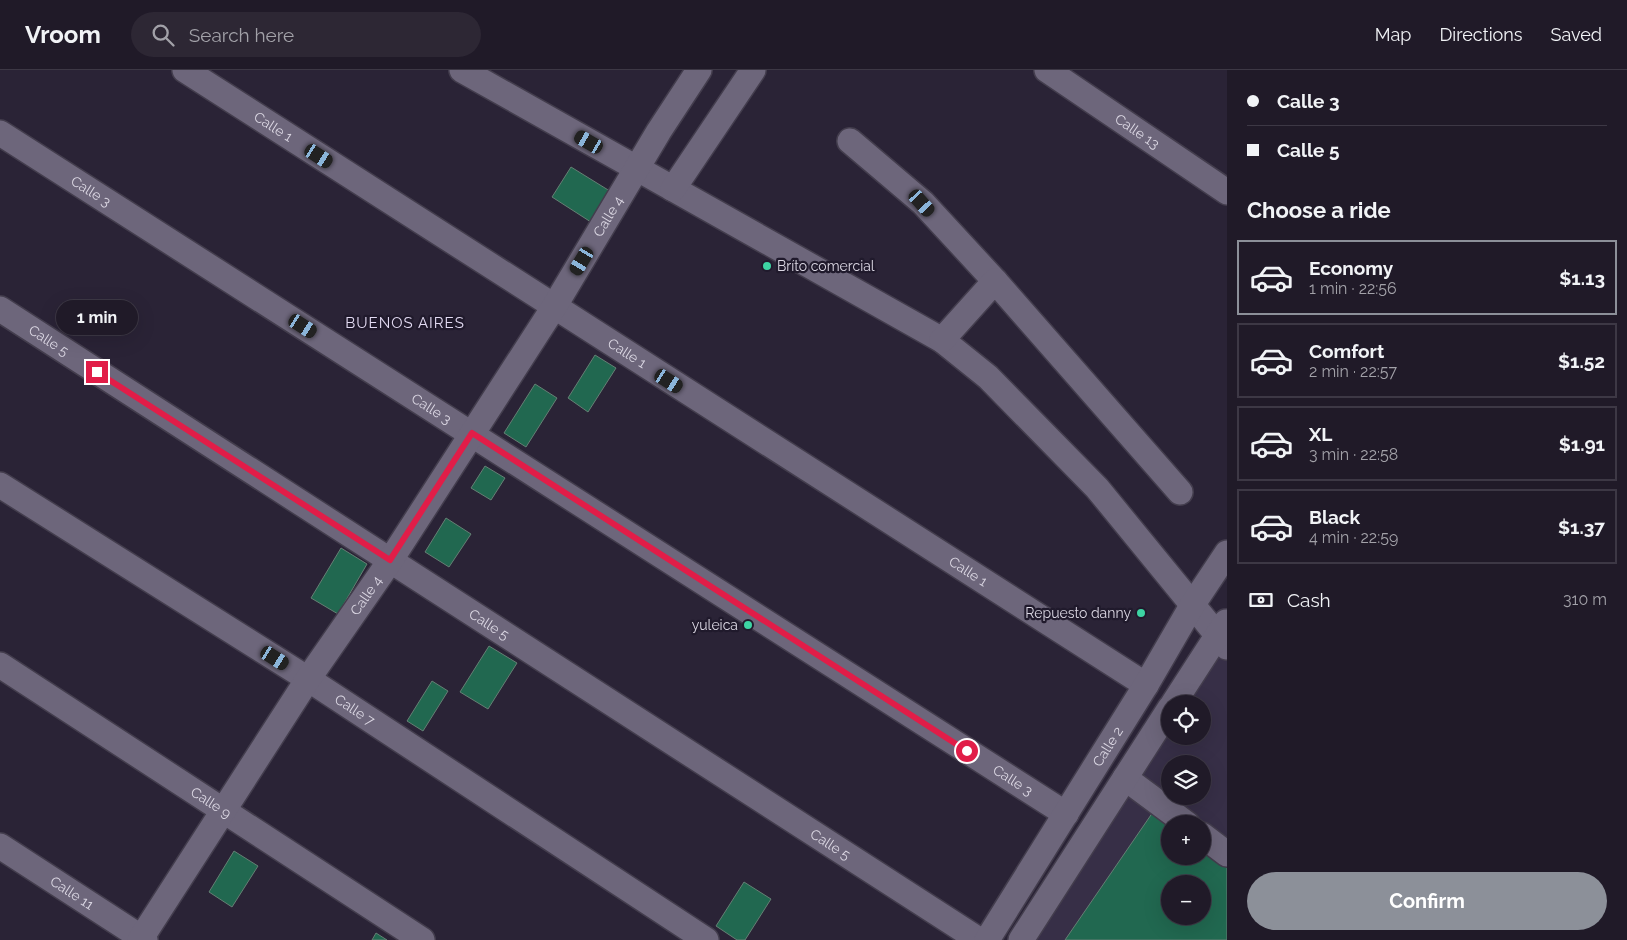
<!DOCTYPE html>
<meta charset="utf-8">
<style>
body{margin:0;font-family:Raleway,sans-serif;background:#2d2734;color:#f1f3f6;height:100vh;display:flex;flex-direction:column;font-size:19px;white-space:nowrap}
*{box-sizing:border-box;margin:0}
p{font-size:16px;color:#a2a1a8}
.icon{flex:none;width:28px;height:28px;fill:none;stroke:currentColor;stroke-width:2;stroke-linecap:round;stroke-linejoin:round}
.map{position:relative;flex:1;overflow:hidden}
.side{display:flex;flex-direction:column;background:#201a28;width:400px}
.side>*{flex:none}
.banner{display:grid;align-content:center;height:110px;padding:0 20px;background:#201a28}
.fabs{position:absolute;left:1161px;top:625px;display:grid;gap:10px}
.fabs a{display:grid;place-items:center;width:50px;height:50px;border-radius:50%;background:#201a28;box-shadow:0 5px 20px #0002,0 0 0 1px #3d3845;font-size:25px}
.end{position:absolute;width:22px;height:22px;margin:-11px;border:6px solid #e11d48;background:#fff;box-shadow:0 0 0 2px #fff}
.from{border-radius:50%}
.bubble{position:absolute;height:35px;border-radius:18px;background:#201a28;box-shadow:0 5px 20px #0002,0 0 0 1px #3d3845;font-size:16px;font-weight:700;line-height:35px;text-align:center}
.car{position:absolute;width:15px;height:30px;margin:-15px -8px;border-radius:6px;box-shadow:0 0 4px 1px #0007;background:linear-gradient(#222 24%,#8ab4d8 0 40%,#222 0 76%,#8ab4d8 0 86%,#222 0)}
.banner b{display:flex;align-items:center;gap:18px;height:48px;font-size:19px}
.banner b+b{border-top:1px solid #3d3845}
.banner i{width:12px;height:12px;background:#f1f3f6}
ul{padding:0;list-style:none}
li{display:flex;align-items:center;gap:15px;height:75px;margin:0 10px 8px;padding:0 10px;border:2px solid #3d3845;border-radius:0px}
li div{flex:1}
li b{display:block;font-size:19px}
li em{font-style:normal;font-weight:700}
li.on{border-color:#8c9099}
li>.icon{width:45px;height:45px;stroke-width:1.5}
h2{padding:0 20px;font-size:22px;line-height:60px}
.pay{display:flex;align-items:center;gap:12px;height:55px;padding:0 20px;font-size:19px}
.pay p{margin-inline-start:auto}
.action{display:flex;gap:10px;margin-top:auto;padding:10px 20px}
.action a{flex:1;height:58px;border-radius:30px;background:#8c9099;color:#fff;font-size:20px;font-weight:700;line-height:58px;text-align:center}
header{display:flex;align-items:center;gap:30px;box-sizing:border-box;height:70px;padding:0 25px;background:#201a28;border-bottom:1px solid #3d3845}
header strong{font-size:24px}
nav{display:flex;gap:28px;margin-inline-start:auto;font-size:18px}
.search{width:350px;height:45px;background:#2d2734;display:flex;align-items:center;gap:12px;box-sizing:border-box;padding:0 18px;border-radius:28px;color:#a2a1a8;font-size:19px}
main{display:flex;flex:1;min-height:0}
.map>svg:first-child{display:block}
</style>
<header>
<strong>Vroom</strong>
<div class="search"><svg class="icon" aria-label="search" viewBox="0 0 24 24"><circle cx="10" cy="10" r="6"/><path d="M15 15l6 6"/></svg>Search here</div>
<nav><a>Map</a><a>Directions</a><a>Saved</a></nav>
</header>
<main>
<div class="map">
<svg width="1227" height="870" viewBox="0 0 1227 870">
<rect width="100%" height="100%" fill="#2a2336"/>
<!-- built -->
<path fill="#372f47" fill-rule="evenodd" d="M1215,568L1227,578V870H1027L1170,641V666H1202V634H1174ZM1170,694H1202V726H1170ZM1170,754H1202V786H1170ZM1170,814H1202V846H1170Z"/>
<!-- building -->
<g fill="#216850" stroke="#657f74" fill-rule="evenodd">
<path d="M571,97L613,123L594,154L552,127Z"/>
<path d="M595,285L616,298L588,342L568,328Z"/>
<path d="M535,314L557,328L526,377L504,363Z"/>
<path d="M485,396L505,408L491,430L471,418Z"/>
<path d="M446,448L471,464L449,497L425,482Z"/>
<path d="M341,478L367,494L338,544L311,528Z"/>
<path d="M489,576L517,593L488,639L460,622Z"/>
<path d="M432,611L448,621L423,661L407,651Z"/>
<path d="M1153,742L1170,754V786H1202V777L1227,794V870H1065ZM1170,814H1202V846H1170Z"/>
<path d="M234,781L258,796L232,837L209,822Z"/>
<path d="M744,812L771,829L745,870H737L716,856Z"/>
<path d="M376,863L387,870H372Z"/>
</g>
<g fill="none" stroke-linecap="round" stroke-linejoin="round">
<!-- minor casing -->
<g stroke="#433d4d" stroke-width="28">
<g id="minor">
<path id="s1" d="M185,0L1146,615"/>
<path d="M462,0L942,270L988,307L1097,418L1227,577"/>
<path id="s2" d="M1047,0L1227,122"/>
<path id="s3" d="M0,63L1066,744"/>
<path d="M850,71L923,133L995,211"/>
<path d="M673,119L753,0"/>
<path id="s4" d="M0,239L979,870"/>
<path d="M942,270L995,211L1180,422"/>
<path id="s5" d="M0,415L308,609L706,870"/>
<path id="s6" d="M0,595L422,870"/>
<path d="M1173,634L1226,552"/>
<path d="M1125,708L1187,754"/>
<path d="M1202,765L1227,784"/>
<path id="s7" d="M0,776L145,870"/>
<path id="s8" d="M140,870L308,609L390,491L554,237L659,61L699,0"/>
<path id="s9" d="M987,870L1146,615L1193,534L1227,483"/>
<path d="M1021,870L1170,638"/>
</g>
</g>
<!-- minor -->
<use href="#minor" stroke="#6d667b" stroke-width="25"/>
</g>
<g fill="none" stroke-linecap="round" stroke-linejoin="round">
<!-- route -->
<path stroke="#e11d48" stroke-width="6" d="M97,302L390,490L472,363L967,681"/>
</g>
<!-- markers -->
<g fill="#3dd4a3" stroke="#201a2c" stroke-width="2">
<circle cx="767" cy="196" r="5"/>
<circle cx="1141" cy="543" r="5"/>
<circle cx="748" cy="555" r="5"/>
</g>
<g text-anchor="middle" stroke-width="4.5" stroke-linejoin="round" paint-order="stroke">
<!-- street labels -->
<g font-size="14" fill="#dbd7e3" stroke="#201a2c">
<text dy="5" stroke="none"><textPath href="#s1" startOffset="105">Calle 1</textPath></text>
<text dy="5" stroke="none"><textPath href="#s2" startOffset="109">Calle 13</textPath></text>
<text dy="5" stroke="none"><textPath href="#s3" startOffset="108">Calle 3</textPath></text>
<text dy="5" stroke="none"><textPath href="#s8" startOffset="862">Calle 4</textPath></text>
<text dy="5" stroke="none"><textPath href="#s4" startOffset="58">Calle 5</textPath></text>
<text dy="5" stroke="none"><textPath href="#s1" startOffset="525">Calle 1</textPath></text>
<text dy="5" stroke="none"><textPath href="#s3" startOffset="512">Calle 3</textPath></text>
<text dy="5" stroke="none"><textPath href="#s1" startOffset="930">Calle 1</textPath></text>
<text dy="5" stroke="none"><textPath href="#s8" startOffset="412">Calle 4</textPath></text>
<text dy="5" stroke="none"><textPath href="#s4" startOffset="582">Calle 5</textPath></text>
<text dy="5" stroke="none"><textPath href="#s5" startOffset="420">Calle 7</textPath></text>
<text dy="5" stroke="none"><textPath href="#s9" startOffset="228">Calle 2</textPath></text>
<text dy="5" stroke="none"><textPath href="#s3" startOffset="1202">Calle 3</textPath></text>
<text dy="5" stroke="none"><textPath href="#s6" startOffset="252">Calle 9</textPath></text>
<text dy="5" stroke="none"><textPath href="#s4" startOffset="988">Calle 5</textPath></text>
<text dy="5" stroke="none"><textPath href="#s7" startOffset="86">Calle 11</textPath></text>
</g>
<!-- poi labels -->
<g font-size="14" fill="#dbd7e3" stroke="#201a2c" text-anchor="end">
<text x="777" y="201" text-anchor="start">Bríto comercial</text>
<text x="1131" y="548">Repuesto danny</text>
<text x="738" y="560">yuleica</text>
</g>
<!-- neighbourhood labels -->
<g font-size="15" letter-spacing="1" fill="#e2daf2" stroke="#201a2c">
<text x="405" y="258">BUENOS AIRES</text>
</g>
</g>
</svg>
<div class="fabs">
<a><svg class="icon" aria-label="locate" viewBox="0 0 24 24"><circle cx="12" cy="12" r="6"/><path d="M12 2v4M12 18v4M2 12h4M18 12h4"/></svg></a>
<a><svg class="icon" aria-label="layers" viewBox="0 0 24 24"><path d="M12 4l9 5-9 5-9-5zM3 14l9 5 9-5"/></svg></a>
<a>+</a>
<a>−</a>
</div>
<i class="end from" style="left:967px;top:681px"></i>
<i class="end" style="left:97px;top:302px"></i>
<div class="bubble" style="left:56px;top:230px;width:82px">1 min</div>
<i class="car" style="left:589px;top:72px;rotate:300deg"></i>
<i class="car" style="left:319px;top:86px;rotate:123deg"></i>
<i class="car" style="left:922px;top:133px;rotate:138deg"></i>
<i class="car" style="left:582px;top:191px;rotate:211deg"></i>
<i class="car" style="left:303px;top:256px;rotate:122deg"></i>
<i class="car" style="left:669px;top:311px;rotate:122deg"></i>
<i class="car" style="left:275px;top:588px;rotate:122deg"></i>
</div>
<section class="side">
<div class="banner">
<b><i class="from"></i>Calle 3</b>
<b><i></i>Calle 5</b>
</div>
<h2>Choose a ride</h2>
<ul>
<li class="on"><svg class="icon" aria-label="car" viewBox="0 0 24 24"><path d="M5 17H2v-5l4-1 3-4h7l3 4 3 1v5h-3M9 17h6M6 11h13"/><circle cx="7" cy="17" r="2"/><circle cx="17" cy="17" r="2"/></svg><div><b>Economy</b><p>1 min · 22:56</p></div><em>$1.13</em></li>
<li><svg class="icon" aria-label="car" viewBox="0 0 24 24"><path d="M5 17H2v-5l4-1 3-4h7l3 4 3 1v5h-3M9 17h6M6 11h13"/><circle cx="7" cy="17" r="2"/><circle cx="17" cy="17" r="2"/></svg><div><b>Comfort</b><p>2 min · 22:57</p></div><em>$1.52</em></li>
<li><svg class="icon" aria-label="car" viewBox="0 0 24 24"><path d="M5 17H2v-5l4-1 3-4h7l3 4 3 1v5h-3M9 17h6M6 11h13"/><circle cx="7" cy="17" r="2"/><circle cx="17" cy="17" r="2"/></svg><div><b>XL</b><p>3 min · 22:58</p></div><em>$1.91</em></li>
<li><svg class="icon" aria-label="car" viewBox="0 0 24 24"><path d="M5 17H2v-5l4-1 3-4h7l3 4 3 1v5h-3M9 17h6M6 11h13"/><circle cx="7" cy="17" r="2"/><circle cx="17" cy="17" r="2"/></svg><div><b>Black</b><p>4 min · 22:59</p></div><em>$1.37</em></li>
</ul>
<div class="pay"><svg class="icon" aria-label="cash" viewBox="0 0 24 24"><path d="M3 7h18v10H3z"/><circle cx="12" cy="12" r="2"/></svg>Cash<p>310 m</p></div>
<div class="action"><a>Confirm</a></div>
</section>
</main>
